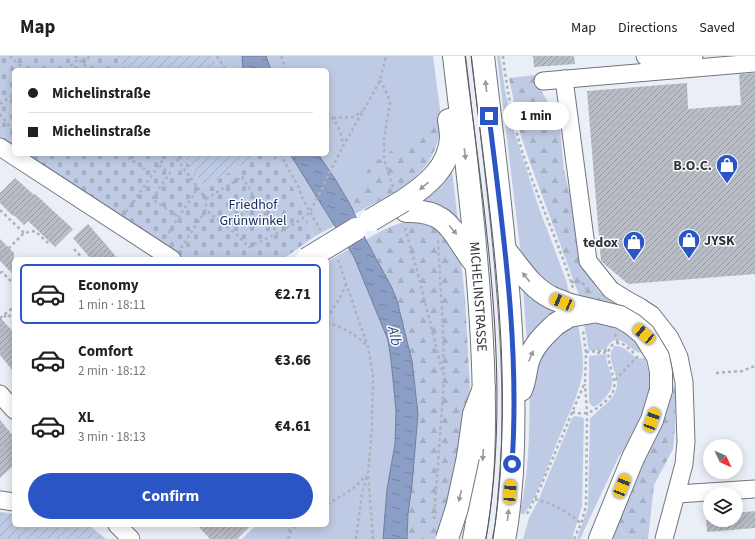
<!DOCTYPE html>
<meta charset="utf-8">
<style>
body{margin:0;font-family:"Source Sans 3",sans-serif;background:#f6f6f6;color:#202124;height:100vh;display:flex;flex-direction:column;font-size:15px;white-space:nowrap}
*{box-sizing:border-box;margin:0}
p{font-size:13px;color:#757577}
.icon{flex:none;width:22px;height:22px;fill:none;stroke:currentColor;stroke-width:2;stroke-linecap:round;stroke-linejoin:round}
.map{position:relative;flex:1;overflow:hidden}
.details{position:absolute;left:12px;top:201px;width:317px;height:270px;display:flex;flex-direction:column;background:#fff;border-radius:6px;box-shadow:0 2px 10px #0003}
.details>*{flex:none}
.guide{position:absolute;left:12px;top:12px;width:317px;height:88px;border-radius:6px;box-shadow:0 2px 10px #0003;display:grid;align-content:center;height:88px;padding:0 16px;background:#fff}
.needle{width:26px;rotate:134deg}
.buttons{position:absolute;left:703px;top:383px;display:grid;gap:8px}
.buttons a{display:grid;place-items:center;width:40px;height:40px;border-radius:50%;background:#fff;box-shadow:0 2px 10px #0003;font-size:20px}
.end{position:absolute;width:18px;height:18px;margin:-9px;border:5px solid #2a55c4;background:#fff;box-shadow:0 0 0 2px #fff}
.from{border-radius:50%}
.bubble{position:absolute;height:28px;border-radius:14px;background:#fff;box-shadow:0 2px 10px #0003;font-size:13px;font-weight:700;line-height:28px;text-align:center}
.car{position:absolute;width:12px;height:24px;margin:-12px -6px;border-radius:5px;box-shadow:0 0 3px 1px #0007;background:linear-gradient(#f5c518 24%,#345 0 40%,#f5c518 0 76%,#345 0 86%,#f5c518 0)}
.guide b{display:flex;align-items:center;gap:14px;height:38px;font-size:15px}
.guide b+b{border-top:1px solid #e0e0e0}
.guide i{width:10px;height:10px;background:#202124}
ul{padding:7px 0 0;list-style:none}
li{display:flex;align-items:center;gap:12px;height:60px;margin:0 8px 6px;padding:0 8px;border:2px solid transparent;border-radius:6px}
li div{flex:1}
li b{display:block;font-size:15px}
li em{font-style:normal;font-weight:700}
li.active{border-color:#2a55c4}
li>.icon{width:36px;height:36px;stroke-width:1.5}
.cta{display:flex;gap:8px;margin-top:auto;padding:8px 16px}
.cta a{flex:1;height:46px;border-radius:24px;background:#2a55c4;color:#fff;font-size:16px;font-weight:700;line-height:46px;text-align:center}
header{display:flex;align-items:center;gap:24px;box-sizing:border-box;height:56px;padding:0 20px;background:#fff;border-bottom:1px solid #e0e0e0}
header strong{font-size:19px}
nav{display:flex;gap:22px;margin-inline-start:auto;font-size:14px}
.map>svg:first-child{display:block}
</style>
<header>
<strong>Map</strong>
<nav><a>Map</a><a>Directions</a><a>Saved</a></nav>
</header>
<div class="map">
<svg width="755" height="483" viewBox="0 0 755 483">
<defs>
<pattern id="forest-firs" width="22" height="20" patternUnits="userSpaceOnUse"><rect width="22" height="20" fill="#bfcbe4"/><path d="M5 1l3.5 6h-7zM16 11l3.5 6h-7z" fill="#a5afc4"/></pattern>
<pattern id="cemetery-stones" width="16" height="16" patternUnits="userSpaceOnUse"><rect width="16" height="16" fill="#bfcbe4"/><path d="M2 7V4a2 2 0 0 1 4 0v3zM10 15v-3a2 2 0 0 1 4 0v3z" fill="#a5afc4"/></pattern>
<pattern id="garden-furrows" width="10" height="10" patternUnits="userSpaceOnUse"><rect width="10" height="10" fill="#bfcbe4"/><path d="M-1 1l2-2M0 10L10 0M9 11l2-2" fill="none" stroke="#a5afc4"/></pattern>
<pattern id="water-ripples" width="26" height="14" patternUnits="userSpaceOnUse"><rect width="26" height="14" fill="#8b9ec5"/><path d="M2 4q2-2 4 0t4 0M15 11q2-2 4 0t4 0" fill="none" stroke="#7282a1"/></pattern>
<pattern id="building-hatch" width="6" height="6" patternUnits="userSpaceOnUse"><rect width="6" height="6" fill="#b9bdc5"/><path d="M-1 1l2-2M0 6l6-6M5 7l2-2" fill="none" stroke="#979aa1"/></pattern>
</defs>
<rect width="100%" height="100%" fill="#eaeef6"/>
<!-- green -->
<g fill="#bfcbe4">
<path d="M212,0H433L441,61L370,109L351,150L355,158L314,181L305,160V154L275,98H327V14H221Z"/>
<path d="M497,0H500L505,34L514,75L539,152L566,224L570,240L555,237L521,199Z"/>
<path d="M451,107L458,165L414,146Z"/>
<path d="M349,193L354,201L388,284L391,304L396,354L395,388L387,433L383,483H242L256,469H327V206Z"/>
<path d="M523,230L561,252L527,289Z"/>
<path d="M592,266C613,269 632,277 642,297C629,297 619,270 606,293L589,295L584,267Z"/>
<path d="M571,267L578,269C581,286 585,304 582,321C577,342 566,364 558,384C549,406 538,441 523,459L520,456C531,410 529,362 530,316L533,306Z"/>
<path d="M615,290C628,289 631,305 645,302L650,320L649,349L629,389L619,400L580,483H577L588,451L590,363C599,352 616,344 617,329C618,317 604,299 615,290Z"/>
<path d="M606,298C607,317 621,325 604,343C601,346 598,349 594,351L591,349L589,346V300Z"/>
<path d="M575,360L582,361L584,363L582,450L572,483H523L529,462L538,445L572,362Z"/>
<path d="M619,449V471L628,483H604Z"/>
</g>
<!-- forest -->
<g fill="url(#forest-firs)">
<path d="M536,19L538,30L559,63L564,114L589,219C597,235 601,239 616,248L580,242L529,104L521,80L509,22Z"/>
<path d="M441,61C439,120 400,133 355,158L351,150L370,109Z"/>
<path d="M419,163L441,170L461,205L465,242L470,333L469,350L458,413L436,483H407L408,458L412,429L418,358L412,305L397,244L391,230L366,184C383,173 399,166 419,163Z"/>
<path d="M675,330V371L673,393L654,429L648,483H628L623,476L614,465L671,333Z"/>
</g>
<!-- cemetery -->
<g fill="url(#cemetery-stones)">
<path d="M0,0H117L126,14H14V95L0,86Z"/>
<path d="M19,98H182L204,131L261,98H275L305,154V160L314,181L283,203H182Z"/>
</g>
<!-- garden -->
<g fill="url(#garden-furrows)">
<path d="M117,0H212L221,14H126Z"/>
<path d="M182,98H261L204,131Z"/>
<path d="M0,456L14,458V469H87L90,470L106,483H0Z"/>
</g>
<!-- water -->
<g fill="url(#water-ripples)" stroke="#707e9a">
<path d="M242,0H266L271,14H243Z"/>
<path d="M290,98H318L335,123L351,150L366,184L391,230L397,244L403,269L412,305L418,358L412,429L408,458L407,483H383L387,433L395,388L396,354L391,304L388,284L354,201Z"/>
</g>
<!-- building -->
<g fill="url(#building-hatch)">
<path d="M533,0H574L575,8L534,11Z"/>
<path d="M755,17V218L628,228L601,205L587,35L687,27L688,53L741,49L739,18Z"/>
<path d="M15,122L34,139L35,138L73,173L55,191L28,165L24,169L14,159L13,160L0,147V137Z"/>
<path d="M88,168L108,191L118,203H91L73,182Z"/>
<path d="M0,183L14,197V219L0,205Z"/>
<path d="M0,261L14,277V316L0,299Z"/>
<path d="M0,364L14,381V409L0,422Z"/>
<path d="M755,455V472L707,476L706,464H736V457Z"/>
<path d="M197,469H251L237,483H210Z"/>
</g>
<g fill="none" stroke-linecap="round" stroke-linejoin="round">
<!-- minor casing -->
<g stroke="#71757c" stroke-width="19">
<g id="minor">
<path d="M645,0L649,4L694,0"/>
<path d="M564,23L588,205L611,234L629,245L640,251L652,259L670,282L679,301L684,326L686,386L684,408L664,483"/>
<path d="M543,25L755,7"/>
<path d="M0,91L172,203"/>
<path d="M0,338L14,354"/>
<path d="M677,438L755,433"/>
<path d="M0,444L14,446"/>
<path d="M117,469L131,483"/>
</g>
</g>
<!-- major casing -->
<g stroke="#71757c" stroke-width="24">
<g id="major">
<path id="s1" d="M454,0C466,102 479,205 483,308C485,366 485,426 474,483"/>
<path d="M483,0C494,97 507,195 512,293C514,334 514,375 512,417C510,439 509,461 504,483"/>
<path d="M403,145C426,130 449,112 451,82C451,76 450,70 449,64"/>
<path d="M406,155C451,153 453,180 475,207"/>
<path d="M505,194C520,212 530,231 552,242"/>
<path d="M521,334C525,325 525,318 527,309C531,292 543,280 556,268"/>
<path d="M600,483L633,402L652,364L661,334"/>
</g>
</g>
<!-- highway casing -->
<g stroke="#71757c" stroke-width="24">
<path id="highway" d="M468,401L474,358L484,332"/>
</g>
<!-- path -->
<g stroke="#aeb1b8" stroke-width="2.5" stroke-dasharray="3 3" stroke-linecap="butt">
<path d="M10,0L25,14"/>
<path d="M75,0L90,14"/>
<path d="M217,0L226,14"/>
<path d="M281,0L286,14"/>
<path d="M503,0C507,34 513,69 524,101C539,145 559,188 573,232"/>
<path d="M83,7L90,0"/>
<path d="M66,14L78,3"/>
<path d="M107,14L111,9"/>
<path d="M380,24L388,40L390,47L384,82V103L393,131"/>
<path d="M0,48L14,38"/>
<path d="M327,57C338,65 341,77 343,89"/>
<path d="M0,58L14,76"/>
<path d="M333,62L353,61L363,55"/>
<path d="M123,98L152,118"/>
<path d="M173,98L206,143V154"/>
<path d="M280,98L298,130L303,144L321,175"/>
<path d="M159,109L170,117L152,143L179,161"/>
<path d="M206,143L242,121L277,177"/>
<path d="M0,154L24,177"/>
<path d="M126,156L167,98"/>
<path d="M226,169L259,147"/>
<path d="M405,172L417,214L443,318"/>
<path d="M165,182L198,132"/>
<path d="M181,192L206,154L237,179L249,191C269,181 293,171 310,156L343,90L374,36L380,24L386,0"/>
<path d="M74,193L83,203"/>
<path d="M0,201L24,177L35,175L49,188"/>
<path d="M338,204L368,291L373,319L372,373L368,417L373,483"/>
<path d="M0,217L2,216L12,226"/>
<path d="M571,226H582L588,235"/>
<path d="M4,259L7,262L14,256"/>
<path d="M0,262L14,251"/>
<path d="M327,262L340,242L346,228"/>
<path d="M327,266C343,272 356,278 367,290"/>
<path d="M615,278L618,287"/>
<path d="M586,296L609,294"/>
<path d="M597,297L608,296"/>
<path d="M716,317L742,315L755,310"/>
<path d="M615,324L638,300"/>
<path d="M572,356C583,359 592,357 601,349C606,345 613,339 614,332C617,321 600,295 614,288C615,287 618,287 620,287C625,288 631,295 635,298"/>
<path d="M535,443C553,448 568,455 581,468"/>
<path d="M327,448C342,440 355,433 366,419"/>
<path d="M527,458L541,430L585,326L586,297L583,274"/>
<path d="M434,463L444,323L443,273L438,184"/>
<path d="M284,469L291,476"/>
<path d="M288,483L291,476L297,469"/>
<path d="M356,483L362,437L367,420"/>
<path d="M574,483L581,468L586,450L587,357L585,328"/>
</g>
<!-- minor -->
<use href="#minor" stroke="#fff" stroke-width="17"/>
<!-- major -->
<use href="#major" stroke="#fff" stroke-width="22"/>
<!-- highway -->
<use href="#highway" stroke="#fff" stroke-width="22"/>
<!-- tram -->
<g stroke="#54565a" stroke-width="1">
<path d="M465,0C484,158 513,324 486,483"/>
<path d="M471,0C487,137 510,276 500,414C498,437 497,460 493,483"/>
</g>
<!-- major-bridge casing -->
<g stroke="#71757c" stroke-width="24" stroke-linecap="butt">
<g id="major-bridge">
<path d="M371,164L403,145"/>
<path d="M307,203L356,173"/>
<path d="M552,242L570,249L620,261L632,268L644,278L658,301L661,316V334"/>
<path d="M556,268L569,260L592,256"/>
</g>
</g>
<!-- highway-bridge casing -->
<g stroke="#71757c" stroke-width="24" stroke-linecap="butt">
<path id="highway-bridge" d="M447,483L457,452L468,401"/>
</g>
<!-- major-bridge -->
<use href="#major-bridge" stroke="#fff" stroke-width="22"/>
<!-- highway-bridge -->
<use href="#highway-bridge" stroke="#fff" stroke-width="22"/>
</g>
<!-- one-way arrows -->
<defs><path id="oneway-solid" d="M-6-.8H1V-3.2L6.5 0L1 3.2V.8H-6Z"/></defs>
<g fill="#989a9b">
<use href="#oneway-solid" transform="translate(486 30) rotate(-96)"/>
<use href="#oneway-solid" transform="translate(465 98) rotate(83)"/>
<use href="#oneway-solid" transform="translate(424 130) rotate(140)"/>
<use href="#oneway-solid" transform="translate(453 174) rotate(50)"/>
<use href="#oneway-solid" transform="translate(526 221) rotate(-128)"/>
<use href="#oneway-solid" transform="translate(531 300) rotate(-68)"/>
<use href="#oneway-solid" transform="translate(483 399) rotate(94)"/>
<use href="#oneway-solid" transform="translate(460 440) rotate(104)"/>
<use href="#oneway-solid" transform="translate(508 459) rotate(-84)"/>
</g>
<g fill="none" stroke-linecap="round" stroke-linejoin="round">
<!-- route -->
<path stroke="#2a55c4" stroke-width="5" d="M489,60C503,175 520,291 512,408"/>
</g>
<!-- icons -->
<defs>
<g id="shop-pin" transform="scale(1.15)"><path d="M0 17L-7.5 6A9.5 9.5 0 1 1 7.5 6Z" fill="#2a55c4" stroke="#fafbfe"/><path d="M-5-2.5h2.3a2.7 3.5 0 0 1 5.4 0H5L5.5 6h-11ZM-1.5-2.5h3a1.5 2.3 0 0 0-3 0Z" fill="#fff"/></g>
</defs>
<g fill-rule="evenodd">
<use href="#shop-pin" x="727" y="109"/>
<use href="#shop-pin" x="689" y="184"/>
<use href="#shop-pin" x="634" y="186"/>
</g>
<g text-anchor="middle" stroke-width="3" stroke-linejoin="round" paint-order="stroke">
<!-- poi labels -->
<g font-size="14" font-weight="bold" fill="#323437" stroke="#fafbfe" text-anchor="end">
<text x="712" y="114">B.O.C.</text>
<text x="704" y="189" text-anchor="start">JYSK</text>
<text x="618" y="191">tedox</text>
</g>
<!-- park labels -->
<g font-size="14" fill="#172c5d" stroke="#fafbfe">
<text x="253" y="153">Friedhof<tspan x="253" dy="16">Grünwinkel</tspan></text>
</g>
<!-- street labels -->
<g font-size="14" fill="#323437" stroke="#fafbfe">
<text dy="5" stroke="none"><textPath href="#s1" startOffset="242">MICHELINSTRASSE</textPath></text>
</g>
<!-- water labels -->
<g font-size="15" font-style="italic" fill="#31487c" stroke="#fafbfe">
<text transform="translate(395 280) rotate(78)" y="5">Alb</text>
</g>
</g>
</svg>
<div class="buttons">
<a><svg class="needle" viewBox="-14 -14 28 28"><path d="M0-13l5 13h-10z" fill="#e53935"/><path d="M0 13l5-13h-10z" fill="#757577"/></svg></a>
<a><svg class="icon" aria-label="layers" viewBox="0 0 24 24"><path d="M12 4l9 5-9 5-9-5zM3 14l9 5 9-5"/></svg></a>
</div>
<i class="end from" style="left:512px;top:408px"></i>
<i class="end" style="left:489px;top:60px"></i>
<div class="bubble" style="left:503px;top:46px;width:66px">1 min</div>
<i class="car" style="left:562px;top:246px;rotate:293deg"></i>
<i class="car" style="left:644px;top:278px;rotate:310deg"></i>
<i class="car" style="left:652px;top:364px;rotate:20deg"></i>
<i class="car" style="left:622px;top:430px;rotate:22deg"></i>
<i class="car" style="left:510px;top:436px;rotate:4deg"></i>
<div class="guide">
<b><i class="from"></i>Michelinstraße</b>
<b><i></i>Michelinstraße</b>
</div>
<section class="details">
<ul>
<li class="active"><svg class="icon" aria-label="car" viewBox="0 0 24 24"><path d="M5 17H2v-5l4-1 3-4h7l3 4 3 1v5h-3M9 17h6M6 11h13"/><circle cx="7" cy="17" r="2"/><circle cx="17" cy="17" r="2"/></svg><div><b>Economy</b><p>1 min · 18:11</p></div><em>€2.71</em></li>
<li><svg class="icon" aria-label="car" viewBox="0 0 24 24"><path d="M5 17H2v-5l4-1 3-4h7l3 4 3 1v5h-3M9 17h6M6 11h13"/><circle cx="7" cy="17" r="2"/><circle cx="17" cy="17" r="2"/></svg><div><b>Comfort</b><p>2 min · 18:12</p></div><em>€3.66</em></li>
<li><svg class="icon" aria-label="car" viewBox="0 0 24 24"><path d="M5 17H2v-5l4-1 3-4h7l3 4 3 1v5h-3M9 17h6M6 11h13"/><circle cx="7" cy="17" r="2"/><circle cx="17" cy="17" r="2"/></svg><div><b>XL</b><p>3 min · 18:13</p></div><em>€4.61</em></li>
</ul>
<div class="cta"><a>Confirm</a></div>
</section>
</div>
